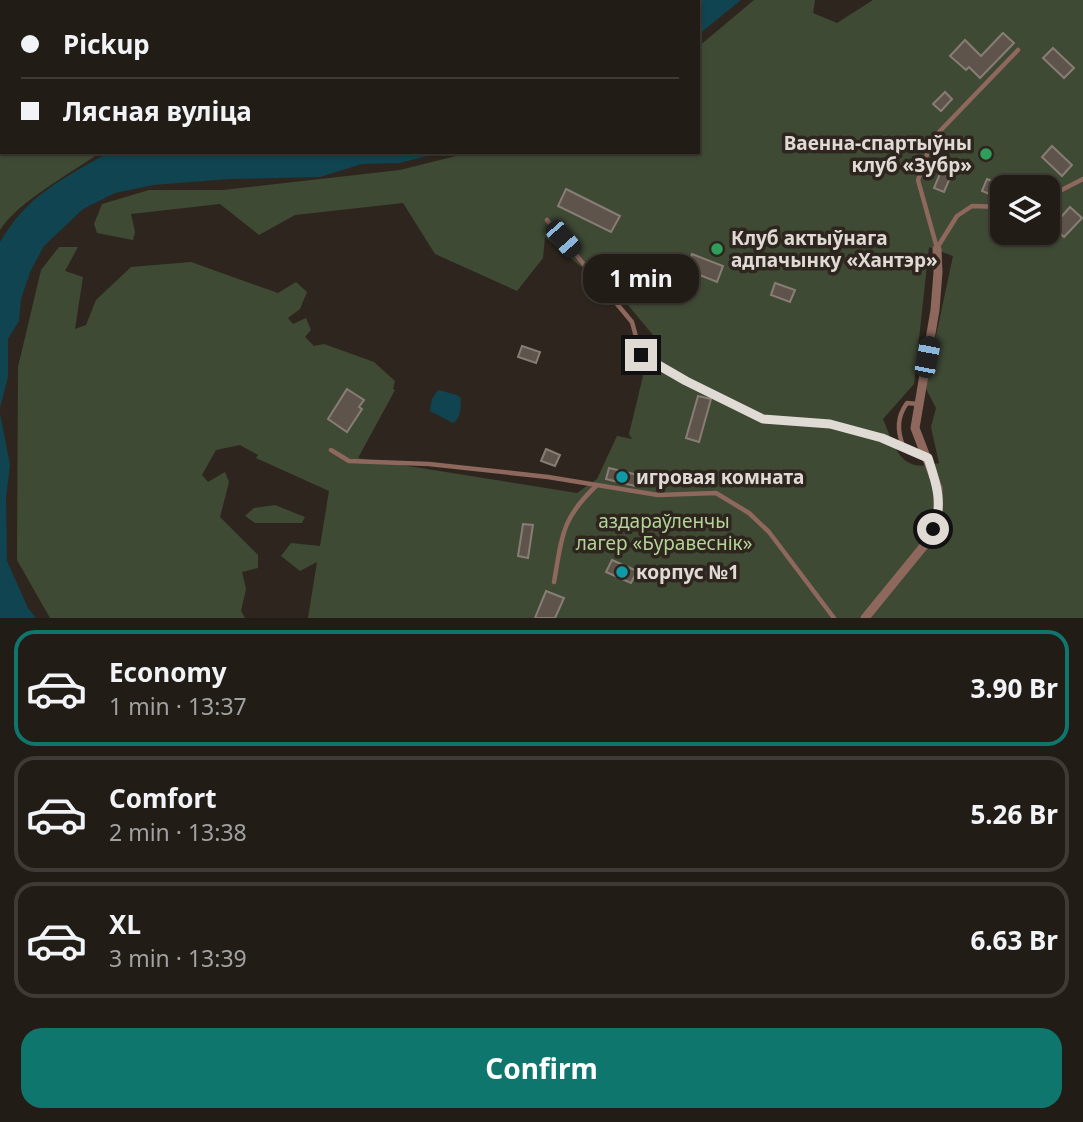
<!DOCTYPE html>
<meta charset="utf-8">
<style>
body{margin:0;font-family:"Noto Sans",sans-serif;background:#2a251f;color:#f1f3f6;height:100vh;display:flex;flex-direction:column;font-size:26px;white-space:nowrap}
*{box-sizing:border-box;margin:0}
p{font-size:23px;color:#a2a1a1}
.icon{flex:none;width:38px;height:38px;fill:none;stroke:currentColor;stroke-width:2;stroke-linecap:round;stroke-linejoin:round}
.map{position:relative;height:618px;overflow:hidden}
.side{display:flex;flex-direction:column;background:#221c16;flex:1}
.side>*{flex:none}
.hud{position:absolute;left:0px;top:0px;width:700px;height:154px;box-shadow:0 2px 5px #0004,0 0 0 2px #3f3a35;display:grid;align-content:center;height:154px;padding:0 21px;background:#221c16}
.tools{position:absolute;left:990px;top:175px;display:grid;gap:14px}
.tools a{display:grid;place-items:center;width:70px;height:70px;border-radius:14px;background:#221c16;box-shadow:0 2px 5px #0004,0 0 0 2px #3f3a35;font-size:35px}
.end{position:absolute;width:32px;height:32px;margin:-16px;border:9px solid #e0dad5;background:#111;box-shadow:0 0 0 4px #111}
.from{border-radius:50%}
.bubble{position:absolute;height:49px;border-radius:21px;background:#221c16;box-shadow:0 2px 5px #0004,0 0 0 2px #3f3a35;font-size:23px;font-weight:700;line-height:49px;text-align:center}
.car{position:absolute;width:21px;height:42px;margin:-21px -10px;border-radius:9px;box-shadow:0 0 5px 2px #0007;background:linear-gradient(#222 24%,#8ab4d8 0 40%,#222 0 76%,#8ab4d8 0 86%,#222 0)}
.hud b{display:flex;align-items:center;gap:24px;height:66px;font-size:26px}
.hud b+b{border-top:2px solid #3f3a35}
.hud i{width:18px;height:18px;background:#f1f3f6}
ul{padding:12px 0 0;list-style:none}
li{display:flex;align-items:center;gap:21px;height:116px;margin:0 14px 10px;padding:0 7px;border:4px solid #3f3a35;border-radius:21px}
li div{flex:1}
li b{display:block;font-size:26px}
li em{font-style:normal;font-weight:700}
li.selected{border-color:#0f766e}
li>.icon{width:63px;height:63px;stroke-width:1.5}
.action{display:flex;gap:14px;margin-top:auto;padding:14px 21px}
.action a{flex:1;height:80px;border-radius:21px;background:#0f766e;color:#fff;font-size:28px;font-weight:700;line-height:80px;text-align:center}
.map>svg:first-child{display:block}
</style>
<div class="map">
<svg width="1083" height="618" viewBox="0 0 1083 618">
<rect width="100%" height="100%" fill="#2e261e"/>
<!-- green -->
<g fill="#3f4a35" fill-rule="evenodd">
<path d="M0,0H676L2,2V152H101C74,171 16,203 0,230Z"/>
<path d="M754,0H815L813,13L837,23L873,0H1083V618H308L317,562L300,571L281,556L291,543L320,546L329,491L256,458L258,455L240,445L216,450L202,475L208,482L225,472L229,482L220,517L258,555V568L242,572L246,589L241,611L245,618H50L17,560L18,367L41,270L59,247H78L65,271L83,277L75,329L86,325L96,300L131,267L191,262L278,293L296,282L307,292L300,309L288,318L293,324L306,318L311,330L305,337L314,346L324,344L374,362L395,381L393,389L395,390L358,458L577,493L597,479L617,436L632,439L629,434L653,335L628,305L545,237L543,258L517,291L435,254L403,203L295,215L259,235L220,204L131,214L135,232L133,240L97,233L94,224L102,204L149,190H223L400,170L472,152H698V47ZM1003,187H1048V233H1003ZM929,247L953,256L925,387L936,408L931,427L939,463C900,474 896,450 883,419L914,384Z"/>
<path d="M275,505L305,517L302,523H255L245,516L254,508Z"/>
</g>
<!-- water -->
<g fill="#0f4450">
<path d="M679,0H741L698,35V2H677Z"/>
<path d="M109,152H444L399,163L362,164L320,177L230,179L153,185L115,193L83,209L44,246L31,270L21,299L19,321L8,339V377L0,408V242C28,194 63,179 109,152Z"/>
<path d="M438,390L457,395L461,398C460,407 462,418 453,423L430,411L432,399Z"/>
<path d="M0,413L10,465L6,498L7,561L28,608L36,618H0Z"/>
</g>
<!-- building -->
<g fill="#5e544b" stroke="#887d74" stroke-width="2">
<path d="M1003,33L1014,43L980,78L969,67L966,70L950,56L965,40L981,56Z"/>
<path d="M1053,48L1074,68L1064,78L1043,58Z"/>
<path d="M945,92L952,99L941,111L933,104Z"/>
<path d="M1052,146L1072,165L1062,176L1042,157Z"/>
<path d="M944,164L954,168L944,192L934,188Z"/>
<path d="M987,179L1002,185L997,197L982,191Z"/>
<path d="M566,189L620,216L611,232L558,206Z"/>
<path d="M1070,207L1082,218L1064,237L1053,226Z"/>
<path d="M692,254L723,266L717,282L687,270Z"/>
<path d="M775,283L795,290L790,302L771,295Z"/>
<path d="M522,346L540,352L536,363L518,357Z"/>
<path d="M347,389L364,400L359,407L362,409L347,432L328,419Z"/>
<path d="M698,396L711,399L699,442L686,438Z"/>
<path d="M546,449L560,455L555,466L541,461Z"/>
<path d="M609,468L638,475L635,486L606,479Z"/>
<path d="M523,524L533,525L528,558L518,556Z"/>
<path d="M612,560L637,571L631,583L606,572Z"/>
<path d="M546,591L564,598L555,618H535Z"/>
</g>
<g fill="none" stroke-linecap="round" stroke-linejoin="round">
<!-- lane -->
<g stroke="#8e675d" stroke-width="4.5">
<path d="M1048,197L1083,179"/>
<path d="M547,220L632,322L641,355L686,381L763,419L830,424L882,438L925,457"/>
<path d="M937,248L918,180L929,149L940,131L1018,50"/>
<path d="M937,248L957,216L972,206L1003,207"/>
<path d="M903,446C897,430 897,417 907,403L918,404"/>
<path d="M331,450L349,461L429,464L548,477L658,495L716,493L749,513L769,532L834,618"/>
<path d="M554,582C562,537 561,519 596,486"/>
</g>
<!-- street -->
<path stroke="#8e675d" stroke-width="9" d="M865,618L927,542L938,518V488L915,428L935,310L938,272L937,249"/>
</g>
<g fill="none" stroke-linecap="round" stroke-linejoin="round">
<!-- route -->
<path stroke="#e0dad5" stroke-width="9" d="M641,355L686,381L763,419L830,424L882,438L928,458C936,482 944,505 933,529"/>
</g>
<!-- markers -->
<g fill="#2e9e5b" stroke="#2e261e" stroke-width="2.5">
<circle cx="986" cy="154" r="7"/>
<circle cx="717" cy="249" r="7"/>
</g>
<g fill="#0f9aa8" stroke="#2e261e" stroke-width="2.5">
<circle cx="622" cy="477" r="7"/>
<circle cx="622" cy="572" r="7"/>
</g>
<g text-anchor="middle" stroke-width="7" stroke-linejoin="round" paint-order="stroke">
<!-- poi labels -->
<g font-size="19" font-weight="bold" fill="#e0dad5" stroke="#2e261e" text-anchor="start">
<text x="972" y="150" text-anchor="end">Ваенна-спартыўны<tspan x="972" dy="22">клуб «Зубр»</tspan></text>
<text x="731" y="245">Клуб актыўнага<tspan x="731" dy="22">адпачынку «Хантэр»</tspan></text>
<text x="636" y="484">игровая комната</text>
<text x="636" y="579">корпус №1</text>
</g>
<!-- park labels -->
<g font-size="19" fill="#b4d397" stroke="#2e261e">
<text x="664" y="528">аздараўленчы<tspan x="664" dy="22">лагер «Буравеснік»</tspan></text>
</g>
</g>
</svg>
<div class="tools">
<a><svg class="icon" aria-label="layers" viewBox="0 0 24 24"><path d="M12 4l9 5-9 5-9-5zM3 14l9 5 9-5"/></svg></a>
</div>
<i class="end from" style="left:933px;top:529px"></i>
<i class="end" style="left:641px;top:355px"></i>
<div class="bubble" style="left:583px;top:254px;width:116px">1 min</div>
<i class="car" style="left:563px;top:239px;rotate:139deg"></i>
<i class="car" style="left:927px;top:357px;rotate:11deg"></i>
<div class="hud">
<b><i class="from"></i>Pickup</b>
<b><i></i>Лясная вуліца</b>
</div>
</div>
<section class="side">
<ul>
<li class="selected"><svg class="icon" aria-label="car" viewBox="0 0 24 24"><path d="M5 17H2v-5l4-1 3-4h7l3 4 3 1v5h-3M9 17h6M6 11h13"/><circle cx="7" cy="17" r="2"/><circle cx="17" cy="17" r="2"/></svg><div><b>Economy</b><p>1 min · 13:37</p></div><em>3.90 Br</em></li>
<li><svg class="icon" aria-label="car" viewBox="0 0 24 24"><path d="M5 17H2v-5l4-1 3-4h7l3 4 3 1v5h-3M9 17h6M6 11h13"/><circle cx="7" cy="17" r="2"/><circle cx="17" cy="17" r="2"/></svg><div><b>Comfort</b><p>2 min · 13:38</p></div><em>5.26 Br</em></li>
<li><svg class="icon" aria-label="car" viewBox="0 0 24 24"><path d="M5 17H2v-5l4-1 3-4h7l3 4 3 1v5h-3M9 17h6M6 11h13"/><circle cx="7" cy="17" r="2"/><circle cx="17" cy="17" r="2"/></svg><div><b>XL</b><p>3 min · 13:39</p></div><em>6.63 Br</em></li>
</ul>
<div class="action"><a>Confirm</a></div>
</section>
